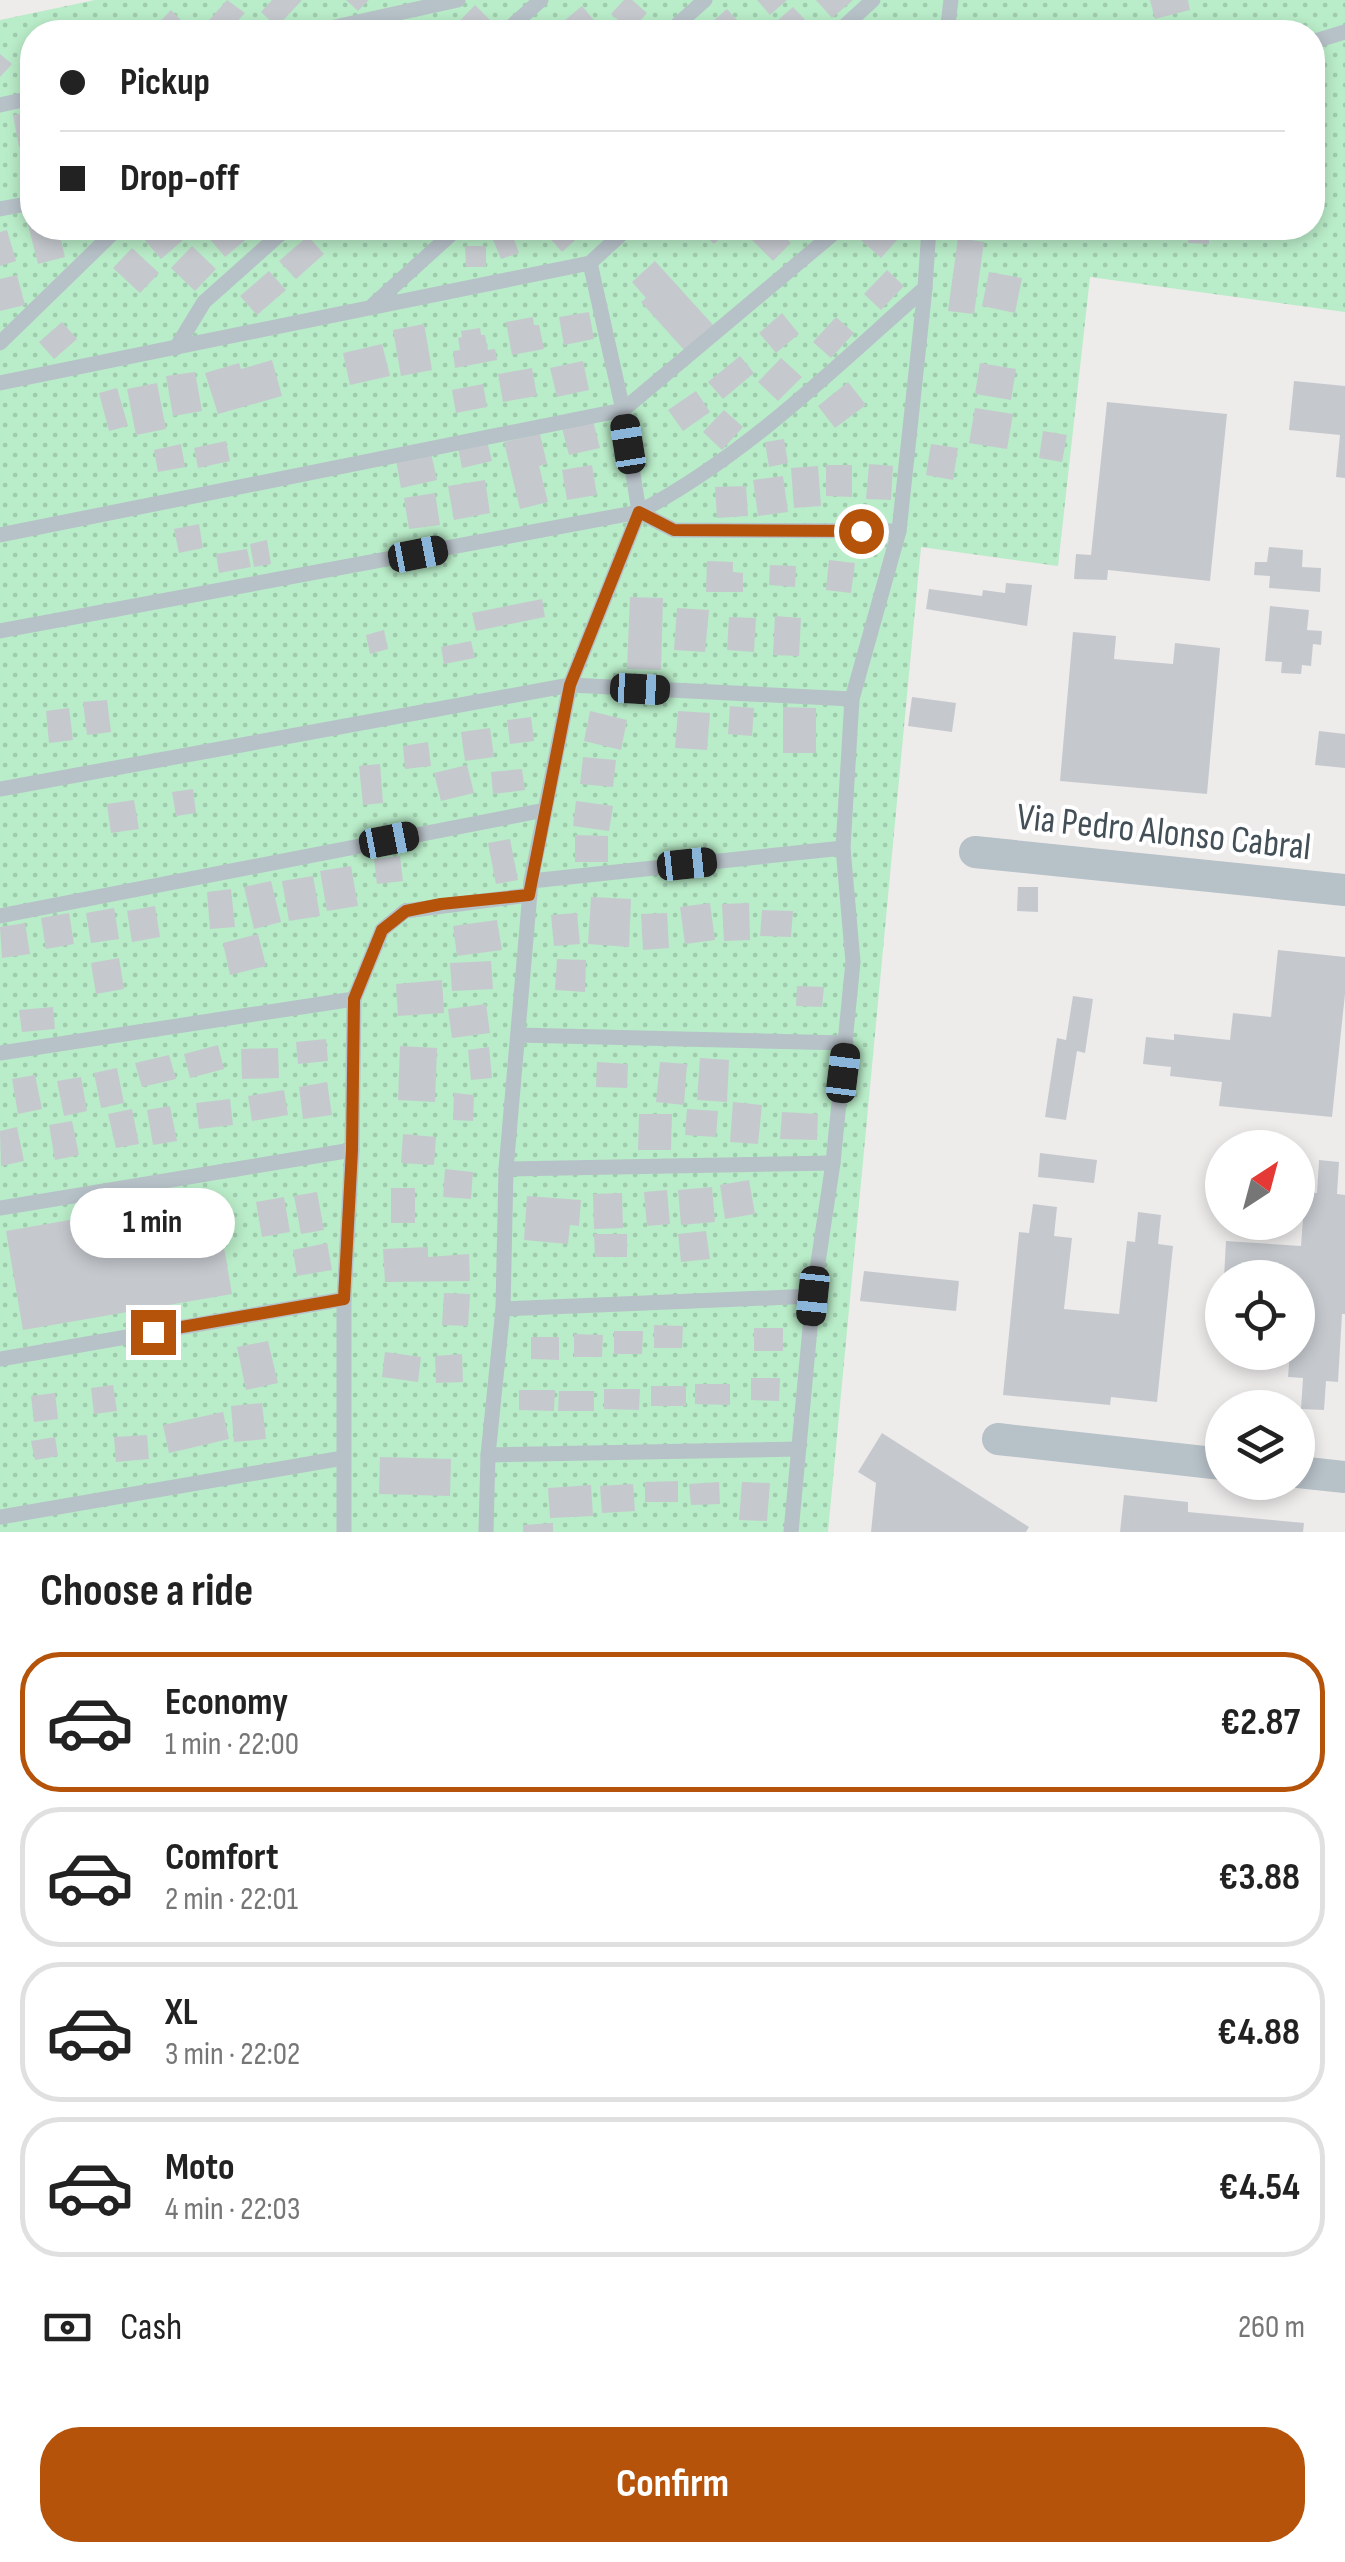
<!DOCTYPE html>
<meta charset="utf-8">
<style>
body{margin:0;font-family:"Sofia Sans Condensed",sans-serif;background:#f2f2f2;color:#222;height:100vh;display:flex;flex-direction:column;font-size:38px;white-space:nowrap}
*{box-sizing:border-box;margin:0}
p{font-size:32px;color:#767676}
.icon{flex:none;width:55px;height:55px;fill:none;stroke:currentColor;stroke-width:2;stroke-linecap:round;stroke-linejoin:round}
.map{position:relative;height:1532px;overflow:hidden}
.side{display:flex;flex-direction:column;background:#fff;flex:1}
.side>*{flex:none}
.banner{position:absolute;left:20px;top:20px;width:1305px;height:220px;border-radius:40px;box-shadow:0 5px 15px #0003;display:grid;align-content:center;height:220px;padding:0 40px;background:#fff}
.needle{width:65px;rotate:36deg}
.tools{position:absolute;left:1205px;top:1130px;display:grid;gap:20px}
.tools a{display:grid;place-items:center;width:110px;height:110px;border-radius:50%;background:#fff;box-shadow:0 5px 15px #0003;font-size:50px}
.end{position:absolute;width:45px;height:45px;margin:-22px;border:12px solid #b45309;background:#fff;box-shadow:0 0 0 5px #fff}
.from{border-radius:50%}
.bubble{position:absolute;height:70px;border-radius:35px;background:#fff;box-shadow:0 5px 15px #0003;font-size:32px;font-weight:700;line-height:70px;text-align:center}
.car{position:absolute;width:30px;height:60px;margin:-30px -15px;border-radius:12px;box-shadow:0 0 8px 2px #0007;background:linear-gradient(#222 24%,#8ab4d8 0 40%,#222 0 76%,#8ab4d8 0 86%,#222 0)}
.banner b{display:flex;align-items:center;gap:35px;height:95px;font-size:38px}
.banner b+b{border-top:2px solid #e0e0e0}
.banner i{width:25px;height:25px;background:#222}
ul{padding:0;list-style:none}
li{display:flex;align-items:center;gap:30px;height:140px;margin:0 20px 15px;padding:0 20px;border:5px solid #e0e0e0;border-radius:40px}
li div{flex:1}
li b{display:block;font-size:38px}
li em{font-style:normal;font-weight:700}
li.on{border-color:#b45309}
li>.icon{width:90px;height:90px;stroke-width:1.5}
h2{padding:0 40px;font-size:45px;line-height:120px}
.pay{display:flex;align-items:center;gap:25px;height:110px;padding:0 40px;font-size:38px}
.pay p{margin-inline-start:auto}
.action{display:flex;gap:20px;margin-top:auto;padding:20px 40px}
.action a{flex:1;height:115px;border-radius:40px;background:#b45309;color:#fff;font-size:40px;font-weight:700;line-height:115px;text-align:center}
.map>svg:first-child{display:block}
</style>
<div class="map">
<svg width="1345" height="1532" viewBox="0 0 1345 1532">
<defs>
<pattern id="park-dots" width="8" height="8" patternUnits="userSpaceOnUse" patternTransform="scale(2.5)"><rect width="8" height="8" fill="#b9ecc8"/><path d="M2 2h.1M6 6h.1" fill="none" stroke="#a0ccae" stroke-width="1.8" stroke-linecap="round"/></pattern>
</defs>
<rect width="100%" height="100%" fill="#eeebeb"/>
<!-- park -->
<path fill="url(#park-dots)" fill-rule="evenodd" d="M95,0H1345V312L1090,277L1058,566L921,547L828,1532H0V20ZM32,32H1312V228H32Z"/>
<!-- building -->
<g fill="#c5c9ce">
<path d="M227,0L245,13L227,32H211L204,26Z"/>
<path d="M272,0H302L277,27L261,12Z"/>
<path d="M346,0H369L358,11Z"/>
<path d="M624,0H632L647,13L631,31L611,14Z"/>
<path d="M757,0H787L770,15Z"/>
<path d="M816,0H853L832,18Z"/>
<path d="M1150,0H1188L1190,10L1155,19Z"/>
<path d="M475,5L494,24L486,32H449Z"/>
<path d="M582,6L604,32H555L553,30Z"/>
<path d="M793,7L817,32H775L770,27Z"/>
<path d="M727,9L748,32H707L704,29Z"/>
<path d="M171,10L186,25L179,32H150Z"/>
<path d="M0,54L12,64L0,77Z"/>
<path d="M32,112V144L19,147L13,115Z"/>
<path d="M32,156V192H30L25,157Z"/>
<path d="M32,220V228H58L65,257L38,264L27,221Z"/>
<path d="M82,228H110L85,236Z"/>
<path d="M156,228H197L161,259L143,238Z"/>
<path d="M220,228H253L256,231L225,257L208,237Z"/>
<path d="M488,228H510L519,253L501,259Z"/>
<path d="M541,228H582L585,231L562,252Z"/>
<path d="M698,228H730L714,244Z"/>
<path d="M756,228H775L791,243L773,261L748,236Z"/>
<path d="M873,228H901L905,231L881,258L861,240Z"/>
<rect x="1074" y="228" width="25" height="5"/>
<path d="M1111,228H1138V235L1111,234Z"/>
<path d="M1188,228H1209V244L1188,243Z"/>
<path d="M7,230L16,261L0,266V232Z"/>
<path d="M308,236L324,254L296,279L279,261Z"/>
<path d="M958,238L984,242L974,314L948,311Z"/>
<path d="M192,246L216,269L195,291L171,268Z"/>
<path d="M465,246H486V267H466Z"/>
<path d="M132,248L159,273L140,293L113,268Z"/>
<path d="M655,261L713,325L685,351L641,302L646,298L632,282Z"/>
<path d="M887,270L904,286L881,310L864,294Z"/>
<path d="M269,271L286,290L257,315L240,296Z"/>
<path d="M989,272L1022,278L1015,313L982,306Z"/>
<path d="M17,275L25,305L0,311V279Z"/>
<path d="M589,312L594,339L564,345L559,317Z"/>
<path d="M782,313L799,334L776,353L759,333Z"/>
<path d="M533,317L534,325H539L544,349L512,355L506,322Z"/>
<path d="M836,317L854,333L831,358L813,342Z"/>
<path d="M62,322L77,339L54,359L39,342Z"/>
<path d="M424,324L432,370L401,376L393,330Z"/>
<path d="M480,328L481,335H485L488,350L495,349L497,360L455,368L453,351L460,350L458,338L462,337L461,331Z"/>
<path d="M382,344L390,376L350,385L343,353Z"/>
<path d="M740,356L754,373L723,399L708,382Z"/>
<path d="M781,358L802,377L778,401L758,382Z"/>
<path d="M272,360L282,396L218,414L205,373L239,363L241,369Z"/>
<path d="M583,361L589,390L557,397L550,368Z"/>
<path d="M980,363L1016,369L1011,400L975,394Z"/>
<path d="M532,368L537,396L503,402L498,374Z"/>
<path d="M195,372L202,411L173,416L166,376Z"/>
<path d="M1294,381L1345,386V478L1336,477L1340,435L1289,430Z"/>
<path d="M848,382L866,405L835,428L818,406Z"/>
<path d="M157,383L166,429L136,435L127,389Z"/>
<path d="M483,384L487,407L456,413L452,390Z"/>
<path d="M117,388L128,426L109,431L99,393Z"/>
<path d="M696,391L710,412L683,431L668,410Z"/>
<path d="M1107,402L1227,414L1210,581L1108,570L1107,580L1074,579L1076,554L1091,555Z"/>
<path d="M975,408L1013,414L1007,449L969,443Z"/>
<path d="M724,410L743,427L722,450L703,432Z"/>
<path d="M593,421L600,448L569,455L562,428Z"/>
<path d="M1043,431L1067,435L1062,462L1039,458Z"/>
<path d="M540,434L547,464L539,466L548,502L520,509L504,442Z"/>
<path d="M784,439L788,463L769,467L765,442Z"/>
<path d="M226,441L230,461L198,468L194,448Z"/>
<path d="M487,441L492,461L462,468L458,448Z"/>
<path d="M181,444L185,467L158,472L154,450Z"/>
<path d="M931,444L958,448L953,480L926,475Z"/>
<path d="M431,453L437,480L401,488L396,460Z"/>
<path d="M869,464L893,466L891,500L866,499Z"/>
<path d="M592,465L597,495L567,500L562,470Z"/>
<path d="M826,465H852V497L826,496Z"/>
<path d="M818,466L821,506L794,508L791,468Z"/>
<path d="M783,476L788,512L758,516L753,480Z"/>
<path d="M485,480L490,513L454,520L448,486Z"/>
<path d="M746,486L748,516L717,518L715,487Z"/>
<path d="M435,493L440,525L409,529L404,498Z"/>
<path d="M199,524L203,548L179,553L174,529Z"/>
<path d="M267,540L271,564L254,567L250,544Z"/>
<path d="M1269,547L1303,550L1302,567L1321,568L1320,592L1269,588L1270,576L1254,575L1255,562H1267Z"/>
<path d="M247,549L251,567L219,573L216,554Z"/>
<path d="M829,560L855,563L851,593L826,590Z"/>
<path d="M707,561L733,562V572L743,573V592H706Z"/>
<path d="M770,565L796,566L795,587L769,585Z"/>
<path d="M1006,583L1032,585L1027,626L926,609L929,589L982,596L983,590L1005,593Z"/>
<path d="M630,597L663,598L661,670L627,669Z"/>
<path d="M542,599L545,617L476,631L472,613Z"/>
<path d="M1270,606L1309,610L1307,630L1322,631L1321,645L1313,644L1311,666L1302,665L1301,674L1281,673L1282,662L1265,661Z"/>
<path d="M677,608L709,610L705,652L674,650Z"/>
<path d="M775,616L801,618L799,656L773,655Z"/>
<path d="M729,617L756,618L754,652L727,650Z"/>
<path d="M384,630L388,649L370,654L366,635Z"/>
<path d="M1073,632L1116,636L1114,659L1173,664L1175,643L1220,648L1207,794L1060,781Z"/>
<path d="M471,641L475,658L444,664L441,647Z"/>
<path d="M912,697L956,703L952,732L908,726Z"/>
<path d="M107,700L111,732L87,735L83,702Z"/>
<path d="M730,706L754,708L752,736L728,734Z"/>
<path d="M783,707L816,708V753H783Z"/>
<path d="M69,708L73,740L49,743L46,711Z"/>
<path d="M590,711L627,720L621,750L584,741Z"/>
<path d="M678,711L710,713L707,750L675,748Z"/>
<path d="M531,717L534,741L510,744L507,720Z"/>
<path d="M490,728L494,757L465,761L461,732Z"/>
<path d="M1319,731L1345,734V768L1315,765Z"/>
<path d="M428,742L431,766L405,769L403,746Z"/>
<path d="M583,757L616,760L613,787L580,784Z"/>
<path d="M380,764L383,803L363,805L359,766Z"/>
<path d="M467,765L474,793L441,801L434,773Z"/>
<path d="M522,769L525,790L493,794L491,772Z"/>
<path d="M193,789L196,813L176,816L172,792Z"/>
<path d="M134,800L139,829L111,833L107,804Z"/>
<path d="M576,801L613,806L609,831L573,826Z"/>
<path d="M575,835L608,836V862H575Z"/>
<path d="M510,839L518,880L496,884L488,843Z"/>
<path d="M400,856L403,881L377,884L374,859Z"/>
<path d="M351,866L358,906L327,911L320,871Z"/>
<path d="M313,876L320,916L289,921L282,881Z"/>
<path d="M271,881L281,922L254,929L244,887Z"/>
<path d="M1018,887H1038V912L1017,911Z"/>
<path d="M231,889L235,927L210,929L207,892Z"/>
<path d="M591,897L631,899L629,947L588,944Z"/>
<path d="M710,903L715,940L685,944L680,907Z"/>
<path d="M749,903L750,940L724,941L722,904Z"/>
<path d="M155,906L160,937L132,942L127,911Z"/>
<path d="M114,908L119,939L91,943L86,913Z"/>
<path d="M762,910L793,911L791,937L760,936Z"/>
<path d="M69,913L74,944L46,949L41,918Z"/>
<path d="M577,913L580,944L554,946L551,915Z"/>
<path d="M667,913L669,948L643,950L641,914Z"/>
<path d="M497,920L502,950L457,956L453,926Z"/>
<path d="M25,923L30,954L2,958L0,927Z"/>
<path d="M258,934L266,966L230,975L223,943Z"/>
<path d="M1278,950L1345,957V994L1332,1117L1219,1106L1222,1082L1170,1076L1171,1067L1143,1064L1146,1037L1174,1040V1034L1230,1040L1233,1013L1271,1017Z"/>
<path d="M119,958L124,989L96,994L91,963Z"/>
<path d="M557,959L586,960L585,992L555,990Z"/>
<path d="M491,961L493,989L452,991L450,963Z"/>
<path d="M442,980L444,1013L398,1016L396,984Z"/>
<path d="M797,986L824,987L822,1007L796,1006Z"/>
<path d="M1073,996L1093,999L1085,1053L1077,1051L1066,1120L1045,1117L1057,1038L1066,1040Z"/>
<path d="M486,1004L490,1033L452,1038L448,1009Z"/>
<path d="M53,1007L55,1029L22,1032L19,1010Z"/>
<path d="M326,1039L328,1061L298,1064L296,1042Z"/>
<path d="M218,1045L224,1069L190,1078L184,1054Z"/>
<path d="M400,1046L437,1048L435,1102L398,1100Z"/>
<path d="M489,1047L492,1078L471,1080L468,1050Z"/>
<path d="M278,1048L279,1078L242,1079L241,1049Z"/>
<path d="M169,1055L176,1079L142,1087L135,1063Z"/>
<path d="M700,1058L729,1060L727,1102L697,1100Z"/>
<path d="M597,1062L628,1064L627,1088L596,1087Z"/>
<path d="M660,1062L687,1064L684,1105L656,1102Z"/>
<path d="M117,1068L124,1103L101,1108L94,1073Z"/>
<path d="M35,1075L42,1109L18,1114L12,1079Z"/>
<path d="M81,1077L87,1111L64,1116L57,1081Z"/>
<path d="M327,1082L332,1115L303,1119L299,1087Z"/>
<path d="M284,1090L288,1115L252,1121L248,1096Z"/>
<path d="M454,1093L474,1095L473,1121L453,1120Z"/>
<path d="M230,1099L233,1125L199,1129L196,1103Z"/>
<path d="M733,1102L762,1105L758,1144L730,1142Z"/>
<path d="M170,1106L177,1141L153,1145L147,1110Z"/>
<path d="M132,1109L139,1144L116,1148L108,1114Z"/>
<path d="M687,1109L718,1111L716,1137L685,1135Z"/>
<path d="M782,1112L818,1114L817,1140L780,1139Z"/>
<path d="M639,1114H672L671,1150H638Z"/>
<path d="M72,1121L79,1155L55,1160L49,1125Z"/>
<path d="M17,1127L24,1161L1,1166L0,1131Z"/>
<path d="M403,1134L436,1137L434,1165L401,1163Z"/>
<path d="M1040,1153L1097,1160L1094,1183L1038,1177Z"/>
<path d="M1319,1160L1339,1162L1337,1194L1345,1195V1314H1342L1338,1382L1326,1381L1324,1410L1301,1409L1303,1378L1288,1377L1290,1352H1298V1278H1224L1226,1241L1301,1246L1305,1192L1317,1193Z"/>
<path d="M445,1169L473,1172L471,1199L443,1197Z"/>
<path d="M749,1180L755,1214L725,1219L720,1185Z"/>
<path d="M712,1187L715,1222L681,1225L678,1190Z"/>
<rect x="391" y="1188" width="24" height="35"/>
<path d="M667,1190L670,1224L647,1226L644,1192Z"/>
<path d="M317,1192L324,1230L301,1234L294,1196Z"/>
<path d="M622,1193L623,1228L594,1229L593,1194Z"/>
<path d="M215,1195L232,1294L23,1330L6,1231Z"/>
<path d="M527,1196L581,1200L579,1226L570,1225L568,1244L524,1240Z"/>
<path d="M284,1197L290,1232L262,1237L256,1202Z"/>
<path d="M1033,1204L1057,1207L1054,1236L1072,1238L1064,1309L1119,1314L1127,1241L1135,1242L1138,1212L1161,1215L1158,1244L1173,1246L1157,1402L1111,1397L1110,1405L1003,1395L1019,1232L1029,1233Z"/>
<path d="M706,1231L710,1259L681,1262L678,1234Z"/>
<path d="M594,1234H627V1257H595Z"/>
<path d="M327,1243L332,1270L297,1276L293,1250Z"/>
<path d="M428,1247V1257L469,1254L470,1281L385,1282L383,1249Z"/>
<path d="M864,1271L959,1281L956,1311L860,1301Z"/>
<path d="M444,1293L470,1294L468,1326L442,1325Z"/>
<path d="M654,1325L683,1326L682,1348H654Z"/>
<rect x="754" y="1328" width="29" height="23"/>
<path d="M614,1331H643L642,1354H614Z"/>
<path d="M574,1334L603,1335L602,1357H574Z"/>
<path d="M531,1337H559V1360L531,1359Z"/>
<path d="M268,1341L278,1383L246,1390L237,1347Z"/>
<path d="M385,1352L421,1357L418,1382L382,1377Z"/>
<path d="M462,1354L463,1382L436,1383L435,1356Z"/>
<path d="M751,1378H780L779,1401L751,1400Z"/>
<path d="M695,1384H730V1405L695,1404Z"/>
<path d="M113,1385L117,1411L94,1414L91,1388Z"/>
<rect x="651" y="1386" width="35" height="20"/>
<path d="M604,1389H640L639,1410L604,1409Z"/>
<path d="M519,1390H555L554,1411L519,1410Z"/>
<path d="M559,1391H594V1411H558Z"/>
<path d="M55,1393L58,1419L34,1422L31,1396Z"/>
<path d="M262,1403L266,1439L234,1442L231,1406Z"/>
<path d="M223,1412L229,1439L169,1453L163,1425Z"/>
<path d="M882,1433L1029,1527L1026,1532H871L876,1483L858,1472Z"/>
<path d="M147,1435L149,1459L116,1462L114,1437Z"/>
<path d="M55,1437L58,1456L35,1460L31,1441Z"/>
<path d="M380,1457L451,1459L450,1496L379,1494Z"/>
<path d="M678,1481V1502H645V1482Z"/>
<path d="M719,1482L720,1504L691,1505L689,1484Z"/>
<path d="M742,1482L770,1483L767,1521L739,1520Z"/>
<path d="M633,1484L635,1511L602,1513L600,1486Z"/>
<path d="M591,1485L593,1516L550,1518L548,1488Z"/>
<path d="M1124,1495L1188,1502V1512L1304,1523L1303,1532H1120Z"/>
<path d="M553,1523V1532H523V1525Z"/>
</g>
<g fill="none" stroke-linecap="round" stroke-linejoin="round">
<!-- lane -->
<g stroke="#b7c1c8" stroke-width="15">
<path d="M312,32L458,0"/>
<path d="M505,32L541,0"/>
<path d="M669,32L705,0"/>
<path d="M838,32L873,0"/>
<path d="M947,32L951,0"/>
<path d="M1312,42L1345,32"/>
<path d="M0,105L32,98"/>
<path d="M0,209L32,203"/>
<path d="M373,305L458,228"/>
<path d="M0,343L118,228"/>
<path d="M176,348L204,302L287,228"/>
<path d="M0,383L590,263L628,228"/>
<path d="M639,512C747,455 834,368 925,288L929,228"/>
<path d="M0,535L623,410L840,228"/>
<path d="M0,631L639,512L674,530L899,531"/>
<path d="M0,789L570,685L852,699"/>
<path d="M531,881L843,848"/>
<path d="M0,916L545,810"/>
<path d="M354,999L382,930L405,911L529,895"/>
<path d="M518,1035L846,1043"/>
<path d="M0,1053L354,999L352,1150L344,1299V1532"/>
<path d="M506,1169L833,1163"/>
<path d="M0,1208L352,1150"/>
<path d="M503,1309L813,1296"/>
<path d="M0,1359L344,1299"/>
<path d="M488,1455L798,1449"/>
<path d="M0,1517L343,1458"/>
<path d="M486,1532L488,1455L503,1309L506,1169L531,881L570,685L639,512L623,410L590,263"/>
<path d="M791,1532L813,1296L833,1163L853,962L843,848L852,699L899,531L925,288"/>
</g>
<!-- street -->
<g stroke="#b7c1c8" stroke-width="32">
<path d="M975,852L1345,890"/>
<path d="M998,1439L1222,1464"/>
<path d="M1298,1472L1345,1477"/>
</g>
</g>
<g fill="none" stroke-linecap="round" stroke-linejoin="round">
<!-- route -->
<path stroke="#b45309" stroke-width="12" d="M153,1332L344,1299L352,1150L354,999L382,930L406,911L441,904L529,895L570,685L639,512L674,530L861,531"/>
</g>
<g text-anchor="middle" stroke-width="8" stroke-linejoin="round" paint-order="stroke">
<!-- street labels -->
<g font-size="38" fill="#445058" stroke="#fff">
<text transform="translate(1164 831) rotate(6)" y="13">Via Pedro Alonso Cabral</text>
</g>
</g>
</svg>
<div class="tools">
<a><svg class="needle" viewBox="-14 -14 28 28"><path d="M0-13l5 13h-10z" fill="#e53935"/><path d="M0 13l5-13h-10z" fill="#767676"/></svg></a>
<a><svg class="icon" aria-label="locate" viewBox="0 0 24 24"><circle cx="12" cy="12" r="6"/><path d="M12 2v4M12 18v4M2 12h4M18 12h4"/></svg></a>
<a><svg class="icon" aria-label="layers" viewBox="0 0 24 24"><path d="M12 4l9 5-9 5-9-5zM3 14l9 5 9-5"/></svg></a>
</div>
<i class="end from" style="left:861px;top:531px"></i>
<i class="end" style="left:153px;top:1332px"></i>
<div class="bubble" style="left:70px;top:1188px;width:165px">1 min</div>
<i class="car" style="left:628px;top:444px;rotate:351deg"></i>
<i class="car" style="left:418px;top:554px;rotate:79deg"></i>
<i class="car" style="left:640px;top:689px;rotate:93deg"></i>
<i class="car" style="left:389px;top:840px;rotate:79deg"></i>
<i class="car" style="left:687px;top:864px;rotate:84deg"></i>
<i class="car" style="left:843px;top:1073px;rotate:7deg"></i>
<i class="car" style="left:813px;top:1296px;rotate:186deg"></i>
<div class="banner">
<b><i class="from"></i>Pickup</b>
<b><i></i>Drop-off</b>
</div>
</div>
<section class="side">
<h2>Choose a ride</h2>
<ul>
<li class="on"><svg class="icon" aria-label="car" viewBox="0 0 24 24"><path d="M5 17H2v-5l4-1 3-4h7l3 4 3 1v5h-3M9 17h6M6 11h13"/><circle cx="7" cy="17" r="2"/><circle cx="17" cy="17" r="2"/></svg><div><b>Economy</b><p>1 min · 22:00</p></div><em>€2.87</em></li>
<li><svg class="icon" aria-label="car" viewBox="0 0 24 24"><path d="M5 17H2v-5l4-1 3-4h7l3 4 3 1v5h-3M9 17h6M6 11h13"/><circle cx="7" cy="17" r="2"/><circle cx="17" cy="17" r="2"/></svg><div><b>Comfort</b><p>2 min · 22:01</p></div><em>€3.88</em></li>
<li><svg class="icon" aria-label="car" viewBox="0 0 24 24"><path d="M5 17H2v-5l4-1 3-4h7l3 4 3 1v5h-3M9 17h6M6 11h13"/><circle cx="7" cy="17" r="2"/><circle cx="17" cy="17" r="2"/></svg><div><b>XL</b><p>3 min · 22:02</p></div><em>€4.88</em></li>
<li><svg class="icon" aria-label="car" viewBox="0 0 24 24"><path d="M5 17H2v-5l4-1 3-4h7l3 4 3 1v5h-3M9 17h6M6 11h13"/><circle cx="7" cy="17" r="2"/><circle cx="17" cy="17" r="2"/></svg><div><b>Moto</b><p>4 min · 22:03</p></div><em>€4.54</em></li>
</ul>
<div class="pay"><svg class="icon" aria-label="cash" viewBox="0 0 24 24"><path d="M3 7h18v10H3z"/><circle cx="12" cy="12" r="2"/></svg>Cash<p>260 m</p></div>
<div class="action"><a>Confirm</a></div>
</section>
